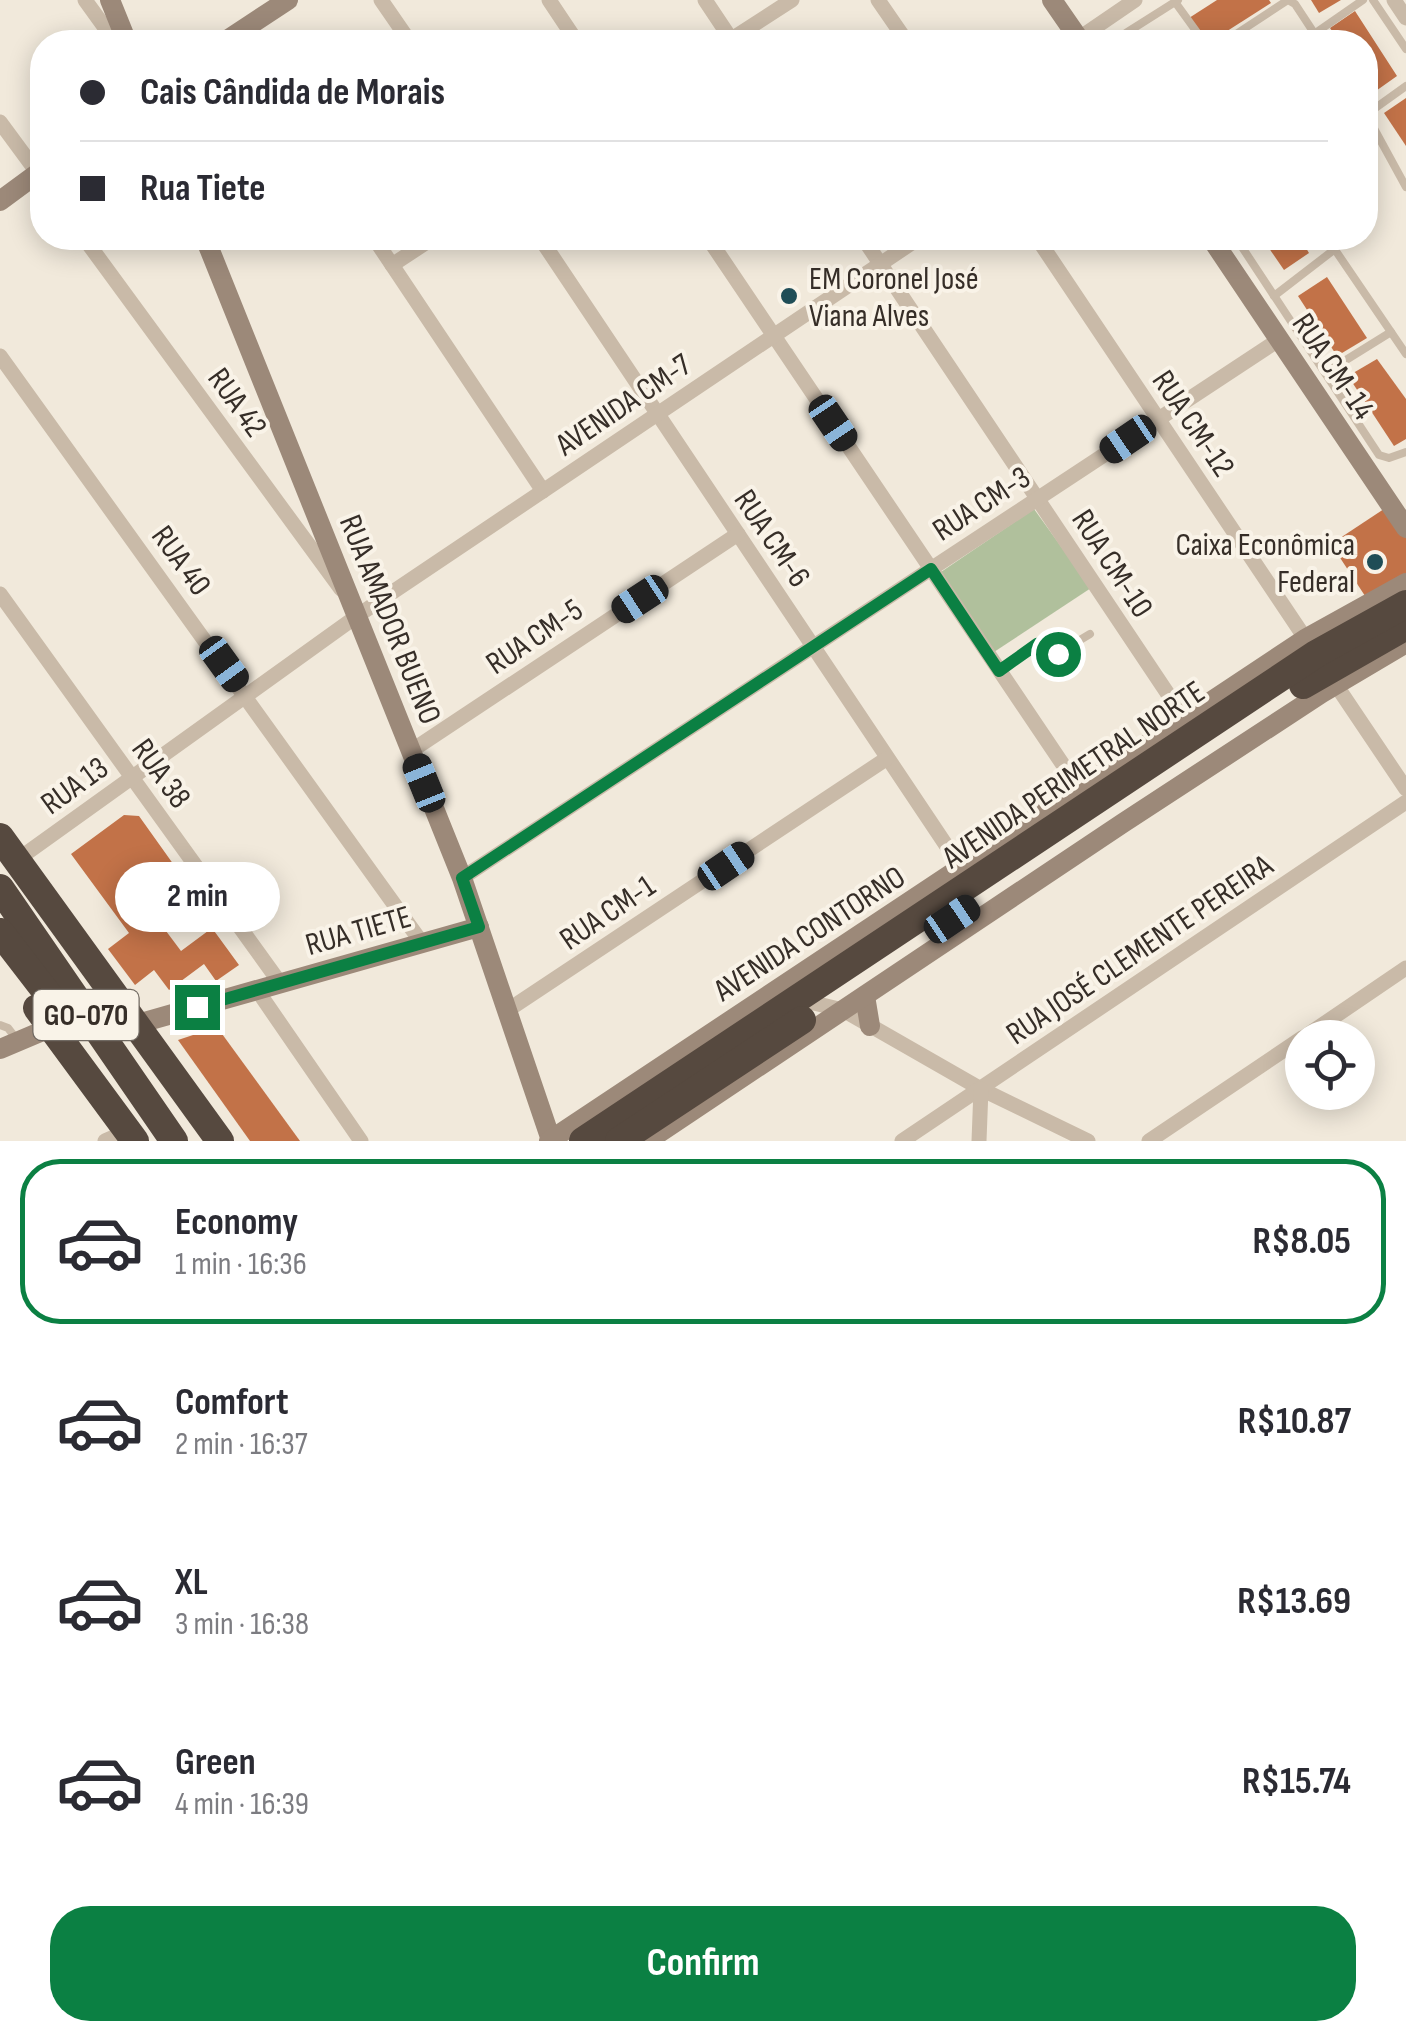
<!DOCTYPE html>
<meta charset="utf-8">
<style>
body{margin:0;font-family:"Sofia Sans Condensed",sans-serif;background:#f2f2f3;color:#2b2b33;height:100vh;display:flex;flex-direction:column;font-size:38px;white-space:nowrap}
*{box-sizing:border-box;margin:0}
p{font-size:32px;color:#7c7c81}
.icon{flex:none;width:55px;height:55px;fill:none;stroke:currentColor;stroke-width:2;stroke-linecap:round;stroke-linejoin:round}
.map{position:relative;height:1141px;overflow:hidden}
.drawer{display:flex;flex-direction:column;background:#fff;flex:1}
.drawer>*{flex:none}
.hud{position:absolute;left:30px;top:30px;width:1348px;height:220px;border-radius:40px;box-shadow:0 5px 25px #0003;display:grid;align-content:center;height:220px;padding:0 50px;background:#fff}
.controls{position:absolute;left:1285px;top:1020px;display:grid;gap:20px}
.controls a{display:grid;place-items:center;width:90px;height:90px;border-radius:50%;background:#fff;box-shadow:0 5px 25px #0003;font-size:50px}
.end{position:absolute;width:45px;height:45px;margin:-22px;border:12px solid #0b8043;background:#fff;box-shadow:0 0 0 5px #fff}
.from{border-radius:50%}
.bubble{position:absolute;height:70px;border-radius:35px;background:#fff;box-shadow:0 5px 25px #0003;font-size:32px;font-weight:700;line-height:70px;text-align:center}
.car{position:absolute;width:30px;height:60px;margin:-30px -15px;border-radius:12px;box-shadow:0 0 8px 2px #0007;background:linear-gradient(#222 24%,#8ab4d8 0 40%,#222 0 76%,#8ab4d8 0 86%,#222 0)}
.hud b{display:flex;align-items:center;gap:35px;height:95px;font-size:38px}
.hud b+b{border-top:2px solid #e1e1e2}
.hud i{width:25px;height:25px;background:#2b2b33}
ul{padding:18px 0 0;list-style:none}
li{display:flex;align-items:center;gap:30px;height:165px;margin:0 20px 15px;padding:0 30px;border:5px solid transparent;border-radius:40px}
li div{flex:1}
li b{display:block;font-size:38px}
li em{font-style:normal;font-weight:700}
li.current{border-color:#0b8043}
li>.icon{width:90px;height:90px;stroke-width:1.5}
.button{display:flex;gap:20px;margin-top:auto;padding:20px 50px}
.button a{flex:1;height:115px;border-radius:40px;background:#0b8043;color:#fff;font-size:40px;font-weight:700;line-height:115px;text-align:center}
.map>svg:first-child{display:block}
</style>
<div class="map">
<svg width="1406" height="1141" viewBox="0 0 1406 1141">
<rect width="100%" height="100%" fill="#f1e9db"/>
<!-- green -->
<path fill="#b0c09c" d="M1034,509L1091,588L994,652L941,572Z"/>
<!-- building -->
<g fill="#c27248">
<path d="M1217,0H1269L1271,3L1210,42H1205L1189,18Z"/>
<path d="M1311,0H1341L1319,13Z"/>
<path d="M1355,11L1397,76L1373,93L1365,81V42H1340L1330,28Z"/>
<path d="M1158,30L1167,42H1140Z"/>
<path d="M1406,98V146L1384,113Z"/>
<path d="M1262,238H1300L1309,253L1284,270Z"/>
<path d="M1327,277L1367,338L1337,356L1298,296Z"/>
<path d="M1377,359L1406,399V439L1394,446L1348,376Z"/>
<path d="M1390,505L1406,528V581L1369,602L1331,544Z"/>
<path d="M124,815L139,816L191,889L154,915L181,951L212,928L239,965L216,981L204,964L169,990L154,970L135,985L108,949L129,933L71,854Z"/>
<path d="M217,1027L300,1141H250L178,1040Z"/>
</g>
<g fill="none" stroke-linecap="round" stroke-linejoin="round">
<!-- lane -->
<g stroke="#c9baa8" stroke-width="8">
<path d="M1373,0L1406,49"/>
<path d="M1175,2L1204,42"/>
<path d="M1314,34L1363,0"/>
<path d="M1119,42L1126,33L1178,0"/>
<path d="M1224,42L1288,0L1295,4L1320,42"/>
<path d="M1365,112L1406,187"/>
<path d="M1367,114L1406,86"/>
<path d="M1236,238L1379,455L1389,458L1406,452"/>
<path d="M1327,238L1406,354"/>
<path d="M1274,296L1335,249"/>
<path d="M1325,373L1391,332"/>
<path d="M999,671L1033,646L1037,644L1055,655L1090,634"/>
<path d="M0,1025L8,1028L18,1041"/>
</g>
<!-- street -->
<g stroke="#c9baa8" stroke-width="15">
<path d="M85,0L111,36L127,41"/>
<path d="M381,0L410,42"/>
<path d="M549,0L577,42"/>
<path d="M705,0L733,42"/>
<path d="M878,0L907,42"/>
<path d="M1394,0L1406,18"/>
<path d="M1078,39L1135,0"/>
<path d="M727,42L792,0"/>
<path d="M0,122L42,179"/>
<path d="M84,238L341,589"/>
<path d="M374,238L543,491"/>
<path d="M540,238L962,869"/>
<path d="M708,238L1080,790"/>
<path d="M863,238L1184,718"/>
<path d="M1037,238L1309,644"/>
<path d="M392,265L433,238"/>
<path d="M0,356L422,943"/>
<path d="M0,594L280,983"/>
<path d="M1330,676L1406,789"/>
<path d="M411,751L738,534"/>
<path d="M17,860L357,616L919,238"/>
<path d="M462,878L1280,339"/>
<path d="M257,990L361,1141"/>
<path d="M797,999L843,1010L981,1089L1088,1141"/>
<path d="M508,1010L886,759"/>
<path d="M1303,1038L1406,968"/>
<path d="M105,1141L128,1131"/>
<path d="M902,1141L1406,802"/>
<path d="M979,1141L981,1089"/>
<path d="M1149,1141L1302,1038"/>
</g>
<!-- secondary -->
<g stroke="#9c8979" stroke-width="20">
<path d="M110,0L127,42"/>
<path d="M1052,0L1081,42"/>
<path d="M224,42L288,0"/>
<path d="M0,201L42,170"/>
<path d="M205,238L462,878L551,1140"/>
<path d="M1211,238L1406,528"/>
<path d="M865,996L870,1026"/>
<path d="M137,1024L479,927"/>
<path d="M0,1049L52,1027"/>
<path d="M549,1141L1305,639L1406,583"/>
<path d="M647,1141L1123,823L1322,693L1406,643"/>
</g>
<!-- highway -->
<g stroke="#56493f" stroke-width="28">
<path d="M1303,685L1406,626"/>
<path d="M0,837L220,1141"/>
<path d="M0,888L174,1141"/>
<path d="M0,932L67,1019"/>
<path d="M37,1008L135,1141"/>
<path d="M583,1141L1316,654L1406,604"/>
<path d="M619,1141L802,1020"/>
</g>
</g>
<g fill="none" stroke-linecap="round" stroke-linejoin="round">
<!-- route -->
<path stroke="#0b8043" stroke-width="12" d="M197,1007L479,927L462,878L931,569L999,671L1037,644L1050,654H1058"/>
</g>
<!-- markers -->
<g fill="#1f4d56" stroke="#f9f3e8" stroke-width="4">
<circle cx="789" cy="296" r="10"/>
<circle cx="1375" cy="562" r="10"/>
</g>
<g text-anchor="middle" stroke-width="8" stroke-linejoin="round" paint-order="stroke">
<!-- shield labels -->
<rect fill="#f9f3e8" stroke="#706962" stroke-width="2.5" x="33.5" y="990" width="105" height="50" rx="8"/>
<g font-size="30" font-weight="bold" fill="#362e28">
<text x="86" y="1025">GO-070</text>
</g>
<!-- poi labels -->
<g font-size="32" fill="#362e28" stroke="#f9f3e8" text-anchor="start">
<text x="809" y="289">EM Coronel José<tspan x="809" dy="37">Viana Alves</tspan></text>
<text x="1355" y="555" text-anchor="end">Caixa Econômica<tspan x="1355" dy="37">Federal</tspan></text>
</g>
<!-- street labels -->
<g font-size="32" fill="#362e28" stroke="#f9f3e8">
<text transform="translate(1334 366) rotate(56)" y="11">RUA CM-14</text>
<text transform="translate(238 402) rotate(54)" y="11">RUA 42</text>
<text transform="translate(623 404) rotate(-34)" y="11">AVENIDA CM-7</text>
<text transform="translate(1194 423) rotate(56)" y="11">RUA CM-12</text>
<text transform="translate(981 503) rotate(-33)" y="11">RUA CM-3</text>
<text transform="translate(773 538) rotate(56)" y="11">RUA CM-6</text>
<text transform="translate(182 560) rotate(54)" y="11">RUA 40</text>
<text transform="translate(1113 563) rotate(57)" y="11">RUA CM-10</text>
<text transform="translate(391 619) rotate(68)" y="11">RUA AMADOR BUENO</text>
<text transform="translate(534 636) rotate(-34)" y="11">RUA CM-5</text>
<text transform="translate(162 773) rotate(54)" y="11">RUA 38</text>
<text transform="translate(1073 774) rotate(-34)" y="11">AVENIDA PERIMETRAL NORTE</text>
<text transform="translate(74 785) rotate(-36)" y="11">RUA 13</text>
<text transform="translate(607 912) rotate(-34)" y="11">RUA CM-1</text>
<text transform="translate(358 930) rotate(-16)" y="11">RUA TIETE</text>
<text transform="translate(809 933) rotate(-33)" y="11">AVENIDA CONTORNO</text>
<text transform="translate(1139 949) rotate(-34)" y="11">RUA JOSÉ CLEMENTE PEREIRA</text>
</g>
</g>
</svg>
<div class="controls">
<a><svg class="icon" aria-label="locate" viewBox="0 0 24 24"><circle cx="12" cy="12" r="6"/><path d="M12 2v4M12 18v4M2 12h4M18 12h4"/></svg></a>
</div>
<i class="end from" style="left:1058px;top:654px"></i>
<i class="end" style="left:197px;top:1007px"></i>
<div class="bubble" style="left:115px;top:862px;width:165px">2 min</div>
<i class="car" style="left:833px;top:423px;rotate:146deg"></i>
<i class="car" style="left:1128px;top:439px;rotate:236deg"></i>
<i class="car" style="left:640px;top:599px;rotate:237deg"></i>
<i class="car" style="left:224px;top:664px;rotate:144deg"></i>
<i class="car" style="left:424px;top:783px;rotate:338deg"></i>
<i class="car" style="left:726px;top:866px;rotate:56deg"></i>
<i class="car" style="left:952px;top:919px;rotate:56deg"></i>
<div class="hud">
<b><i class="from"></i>Cais Cândida de Morais</b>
<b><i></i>Rua Tiete</b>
</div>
</div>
<section class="drawer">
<ul>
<li class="current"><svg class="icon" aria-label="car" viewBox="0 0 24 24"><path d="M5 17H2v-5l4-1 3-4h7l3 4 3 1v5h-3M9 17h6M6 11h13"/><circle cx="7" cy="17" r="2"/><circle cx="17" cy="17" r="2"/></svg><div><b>Economy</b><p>1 min · 16:36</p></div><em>R$8.05</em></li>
<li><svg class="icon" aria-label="car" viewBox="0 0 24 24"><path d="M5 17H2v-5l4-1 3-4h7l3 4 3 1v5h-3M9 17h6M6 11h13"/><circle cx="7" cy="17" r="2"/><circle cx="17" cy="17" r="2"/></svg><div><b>Comfort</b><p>2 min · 16:37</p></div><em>R$10.87</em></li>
<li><svg class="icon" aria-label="car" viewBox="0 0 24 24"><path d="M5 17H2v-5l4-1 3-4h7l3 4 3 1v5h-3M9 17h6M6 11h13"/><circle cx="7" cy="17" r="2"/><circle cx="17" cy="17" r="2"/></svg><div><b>XL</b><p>3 min · 16:38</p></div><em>R$13.69</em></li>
<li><svg class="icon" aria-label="car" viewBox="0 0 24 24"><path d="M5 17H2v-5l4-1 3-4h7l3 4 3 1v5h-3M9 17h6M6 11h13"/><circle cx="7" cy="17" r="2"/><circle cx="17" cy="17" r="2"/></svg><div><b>Green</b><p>4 min · 16:39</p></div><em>R$15.74</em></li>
</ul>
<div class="button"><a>Confirm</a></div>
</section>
